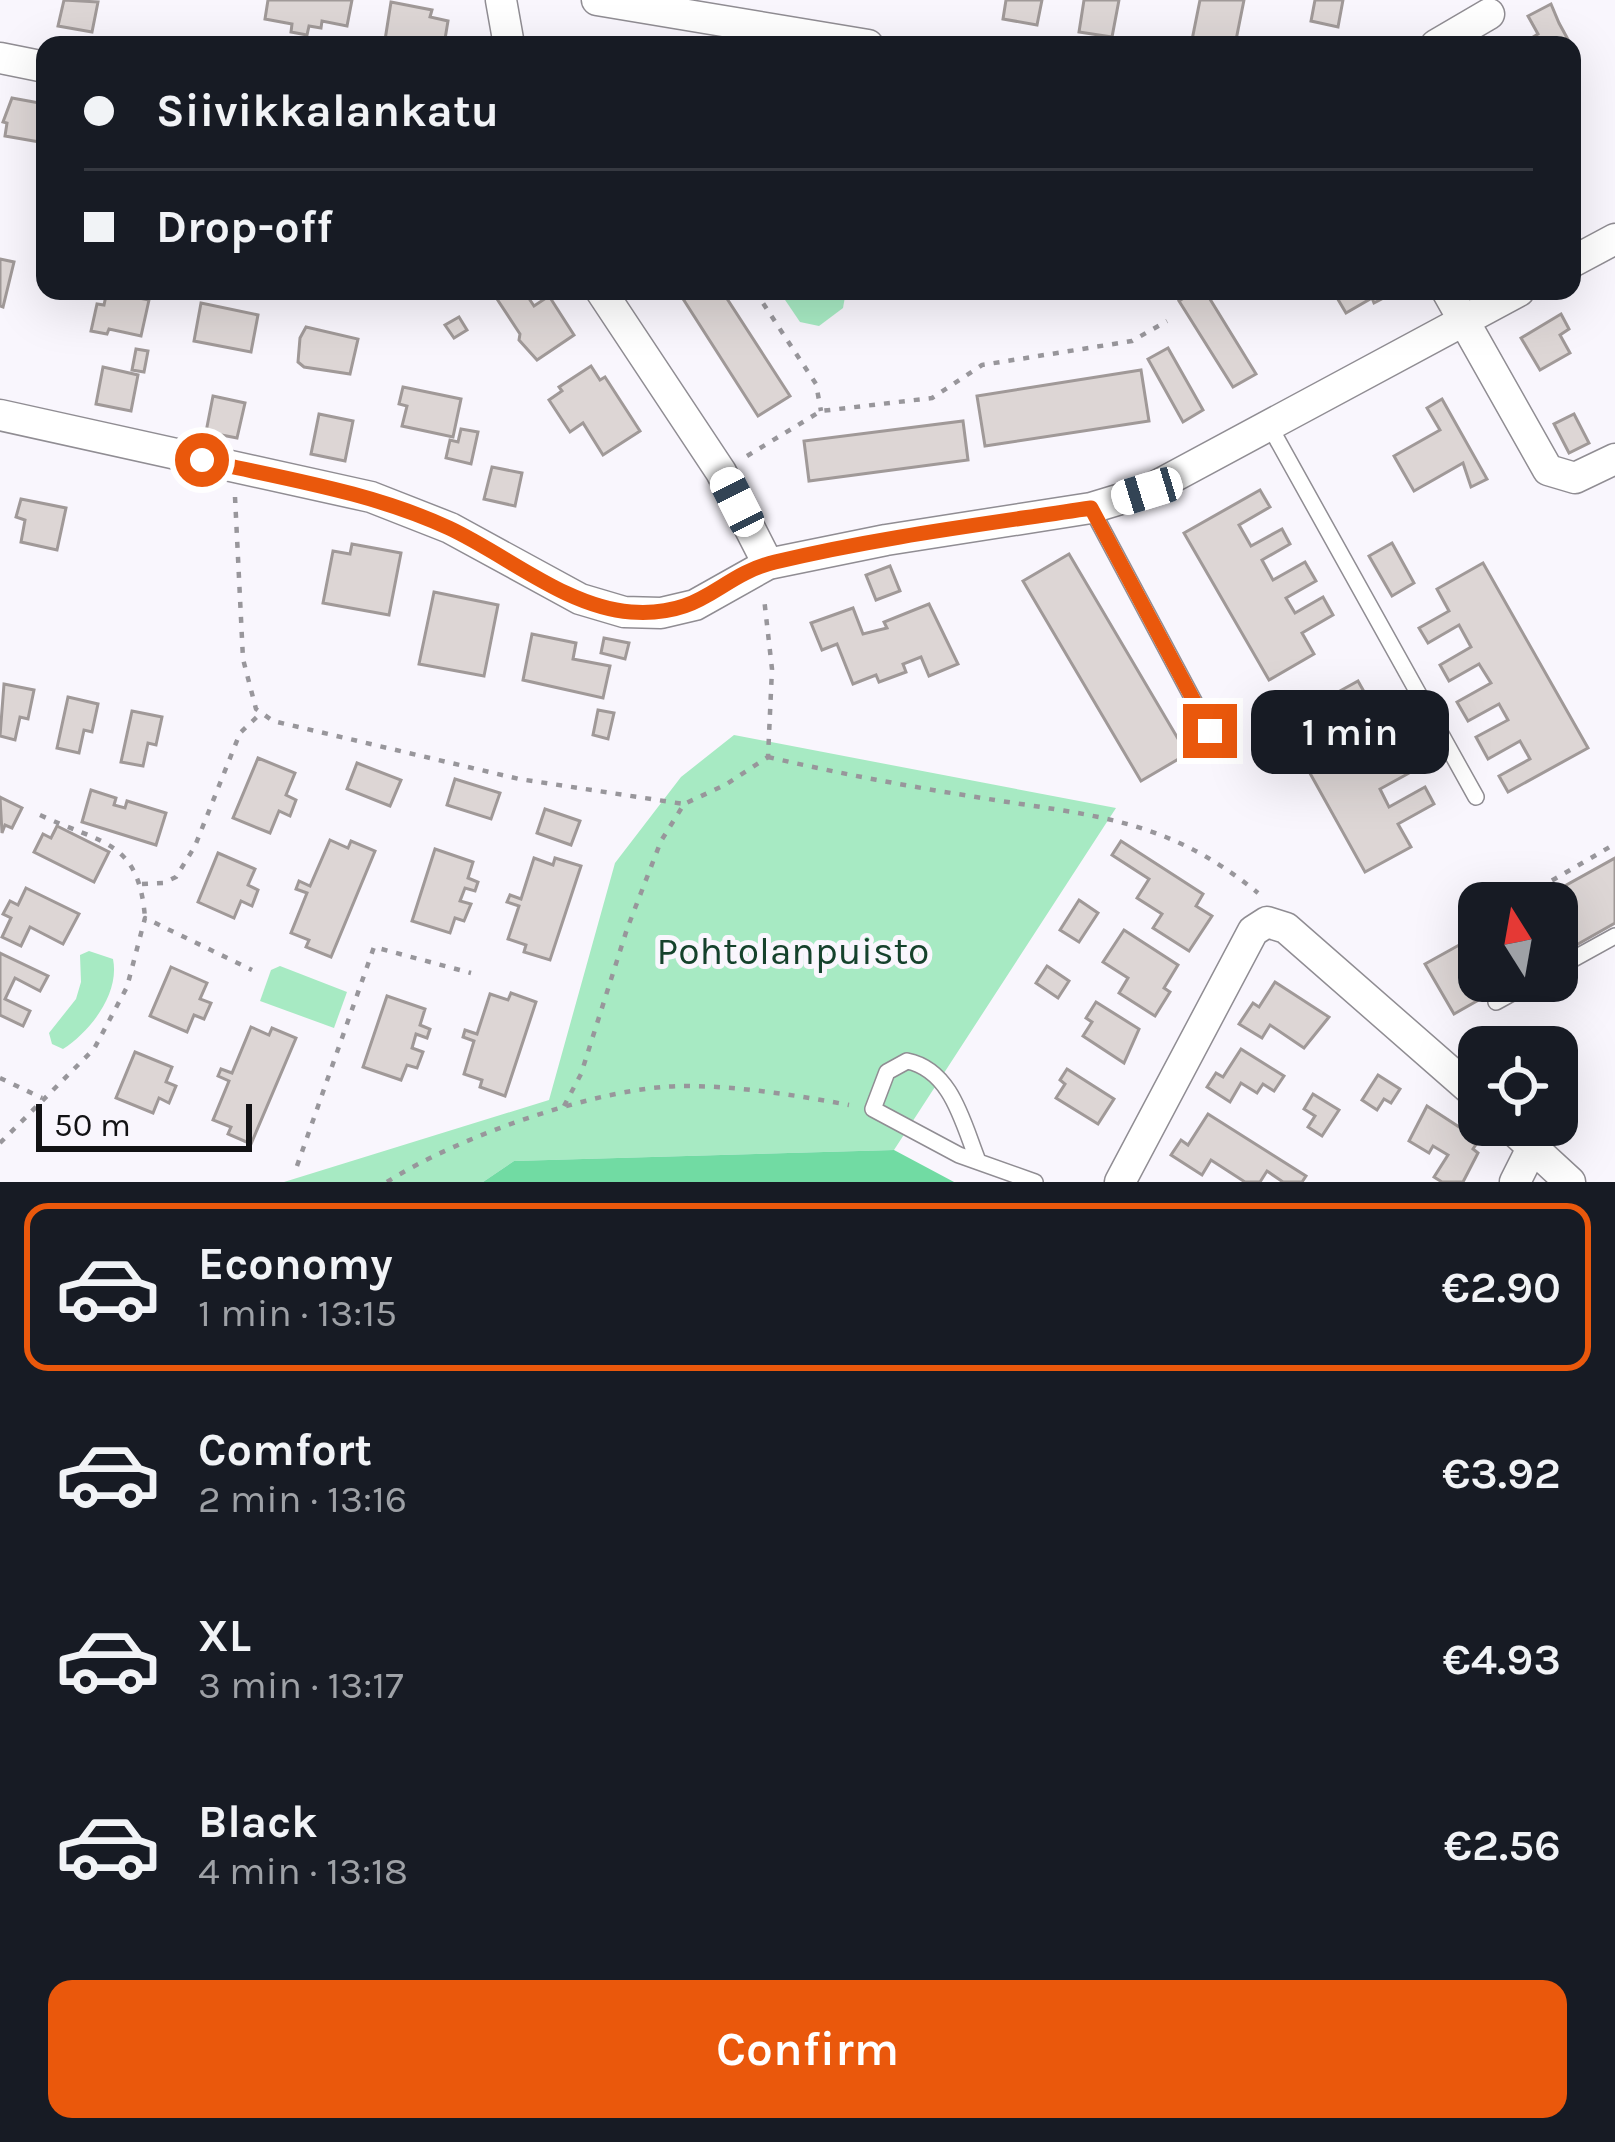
<!DOCTYPE html>
<meta charset="utf-8">
<style>
body{margin:0;font-family:Karla,sans-serif;background:#20242c;color:#f1f3f6;height:100vh;display:flex;flex-direction:column;font-size:45px;white-space:nowrap}
*{box-sizing:border-box;margin:0}
p{font-size:39px;color:#9ea1a6}
.icon{flex:none;width:66px;height:66px;fill:none;stroke:currentColor;stroke-width:2;stroke-linecap:round;stroke-linejoin:round}
.map{position:relative;height:1182px;overflow:hidden}
.sheet{display:flex;flex-direction:column;background:#171b24;flex:1}
.sheet>*{flex:none}
.guide{position:absolute;left:36px;top:36px;width:1545px;height:264px;border-radius:24px;box-shadow:0 12px 48px #0002;display:grid;align-content:center;height:264px;padding:0 48px;background:#171b24}
.needle{width:78px;rotate:349deg}
.controls{position:absolute;left:1458px;top:882px;display:grid;gap:24px}
.controls a{display:grid;place-items:center;width:120px;height:120px;border-radius:24px;background:#171b24;box-shadow:0 12px 48px #0002;font-size:60px}
.scale{position:absolute;left:36px;bottom:30px;width:216px;box-sizing:border-box;padding-left:12px;border:6px solid #121214;border-top:0;font-size:33px;line-height:42px;white-space:nowrap;color:#121214;-webkit-text-stroke:9px #f9f6fd;paint-order:stroke}
.end{position:absolute;width:54px;height:54px;margin:-27px;border:15px solid #ea580c;background:#fff;box-shadow:0 0 0 6px #fff}
.from{border-radius:50%}
.bubble{position:absolute;height:84px;border-radius:24px;background:#171b24;box-shadow:0 12px 48px #0002;font-size:39px;font-weight:600;line-height:84px;text-align:center}
.car{position:absolute;width:36px;height:72px;margin:-36px -18px;border-radius:15px;box-shadow:0 0 9px 3px #0007;background:linear-gradient(#fff 24%,#345 0 40%,#fff 0 76%,#345 0 86%,#fff 0)}
.guide b{display:flex;align-items:center;gap:42px;height:114px;font-size:45px}
.guide b+b{border-top:3px solid #363941}
.guide i{width:30px;height:30px;background:#f1f3f6}
ul{padding:21px 0 0;list-style:none}
li{display:flex;align-items:center;gap:36px;height:168px;margin:0 24px 18px;padding:0 24px;border:6px solid transparent;border-radius:24px}
li div{flex:1}
li b{display:block;font-size:45px}
li em{font-style:normal;font-weight:600}
li.on{border-color:#ea580c}
li>.icon{width:108px;height:108px;stroke-width:1.5}
.primary-button{display:flex;gap:24px;margin-top:auto;padding:24px 48px}
.primary-button a{flex:1;height:138px;border-radius:24px;background:#ea580c;color:#fff;font-size:48px;font-weight:600;line-height:138px;text-align:center}
.map>svg:first-child{display:block}
</style>
<div class="map">
<svg width="1615" height="1182" viewBox="0 0 1615 1182">
<rect width="100%" height="100%" fill="#f9f6fd"/>
<!-- green -->
<g fill="#a7eac3">
<path d="M779,291H846L843,308L819,326L800,322Z"/>
<path d="M734,735L1116,808L894,1150L514,1161L483,1182H284L549,1100L615,863L681,777Z"/>
<path d="M89,951L113,959C120,993 91,1031 63,1049L52,1044L49,1033L76,999L81,982L80,955Z"/>
<path d="M280,966L347,992L334,1028L260,1001L271,970Z"/>
</g>
<!-- forest -->
<path fill="#71dba3" d="M894,1150L954,1182H483L514,1161Z"/>
<!-- building -->
<g fill="#ddd6d5" stroke="#a09998" stroke-width="3">
<path d="M64,0L98,2L92,32L58,26Z"/>
<path d="M268,0H352L347,26L322,21L321,28L309,26L307,35L291,32L292,24L265,19Z"/>
<path d="M1006,0H1042L1037,25L1003,19Z"/>
<path d="M1084,0H1119L1112,37L1079,32Z"/>
<path d="M1200,0H1244L1235,45H1191Z"/>
<path d="M1315,0H1343L1338,27L1311,21Z"/>
<path d="M391,2L432,10L430,17L448,21L444,45H403L385,40Z"/>
<path d="M1551,4L1559,23L1571,45H1534L1530,39L1538,34L1528,16Z"/>
<path d="M12,98L45,104V143L5,136L7,123L3,122Z"/>
<path d="M0,259L14,262L3,307L0,306Z"/>
<path d="M107,291H130L129,296L149,300L141,336L109,329L107,334L91,331L97,304L104,305Z"/>
<path d="M509,291H524L534,306L549,296L574,335L537,360L519,340L520,334L497,299Z"/>
<path d="M678,291H722L790,396L758,416Z"/>
<path d="M1195,291H1205L1256,374L1233,387L1179,301Z"/>
<path d="M1333,291H1392L1393,293L1374,303L1372,298L1346,313Z"/>
<path d="M201,303L258,315L251,352L194,341Z"/>
<path d="M1561,314L1569,329L1560,335L1570,353L1540,370L1521,338Z"/>
<path d="M459,317L467,330L454,338L445,325Z"/>
<path d="M306,327L358,339L350,374L304,367L298,362L300,338Z"/>
<path d="M1168,348L1203,410L1183,422L1148,359Z"/>
<path d="M136,349L148,351L144,372L132,370Z"/>
<path d="M591,366L600,380L605,377L640,431L603,455L583,423L570,432L549,400L562,391L559,387Z"/>
<path d="M103,367L138,375L131,411L96,404Z"/>
<path d="M1141,370L1149,421L985,446L977,396Z"/>
<path d="M403,387L461,399L453,437L402,426L407,406L399,404Z"/>
<path d="M213,396L245,403L237,438L206,432Z"/>
<path d="M1442,399L1487,479L1471,487L1463,463L1414,491L1394,456L1440,430L1427,408Z"/>
<path d="M319,414L353,421L345,461L311,454Z"/>
<path d="M1574,414L1589,443L1569,453L1554,424Z"/>
<path d="M963,421L968,460L809,481L804,441Z"/>
<path d="M461,429L478,432L471,464L446,458L450,440L458,442Z"/>
<path d="M492,467L522,473L515,506L484,499Z"/>
<path d="M1260,490L1270,507L1239,525L1251,546L1282,529L1290,544L1262,560L1273,580L1305,562L1316,581L1286,598L1295,613L1323,597L1333,615L1302,633L1314,654L1269,680L1184,533Z"/>
<path d="M21,499L66,508L57,550L21,542L25,520L16,517Z"/>
<path d="M1392,543L1414,583L1392,596L1369,556Z"/>
<path d="M352,544L401,553L389,615L323,603L333,551L350,554Z"/>
<path d="M1069,554L1187,754L1141,781L1023,581Z"/>
<path d="M1483,563L1588,748L1508,792L1499,776L1530,759L1520,741L1488,759L1476,737L1508,720L1499,704L1468,721L1457,702L1491,683L1479,664L1449,681L1440,665L1471,647L1459,625L1428,643L1419,628L1449,611L1437,589Z"/>
<path d="M890,566L900,591L876,600L866,575Z"/>
<path d="M434,592L498,605L484,676L419,664Z"/>
<path d="M929,604L958,664L929,676L921,657L903,664L906,672L879,682L876,675L853,684L837,644L822,650L811,623L853,608L863,634L887,628L884,622Z"/>
<path d="M532,634L576,643L573,659L610,666L603,698L523,680Z"/>
<path d="M604,638L629,643L625,659L601,653Z"/>
<path d="M1358,681L1367,697L1336,714L1347,736L1379,718L1388,735L1358,752L1368,772L1401,754L1411,772L1380,789L1389,807L1425,787L1434,804L1398,824L1411,847L1365,872L1282,723Z"/>
<path d="M4,684L34,690L28,719L20,717L15,740L0,736Z"/>
<path d="M68,697L98,704L92,732L84,730L79,753L57,748Z"/>
<path d="M598,710L614,713L608,739L593,735Z"/>
<path d="M132,711L162,717L156,745L148,743L143,766L121,762Z"/>
<path d="M258,758L295,773L286,795L296,800L290,816L279,811L270,833L233,818Z"/>
<path d="M357,763L401,780L390,806L347,789Z"/>
<path d="M455,779L500,793L491,819L447,805Z"/>
<path d="M91,790L116,798L114,805L125,808L127,801L166,813L156,845L82,822Z"/>
<path d="M0,797L22,808L12,828L5,825L2,833Z"/>
<path d="M545,809L580,821L571,845L537,833Z"/>
<path d="M57,826L109,852L94,882L34,852L43,834L51,838Z"/>
<path d="M330,840L348,848L351,841L375,851L331,957L306,947L309,940L291,933L307,893L296,889L299,881L310,886Z"/>
<path d="M1121,841L1203,894L1196,906L1212,916L1189,951L1153,928L1162,914L1137,898L1149,879L1112,855Z"/>
<path d="M435,849L473,862L468,878L478,882L475,891L465,888L460,901L471,904L464,921L455,918L450,933L412,921Z"/>
<path d="M218,853L255,869L248,885L258,890L252,906L241,901L234,918L198,902Z"/>
<path d="M534,858L553,865L555,858L581,866L550,960L524,952L526,945L508,939L519,906L507,902L510,895L521,899Z"/>
<path d="M1615,858V923L1557,956V903H1534Z"/>
<path d="M26,888L79,914L63,944L30,927L21,946L2,937L11,918L3,914L10,901L18,905Z"/>
<path d="M1079,900L1098,913L1079,942L1060,930Z"/>
<path d="M1124,930L1178,965L1164,988L1170,992L1155,1016L1119,993L1128,978L1103,962Z"/>
<path d="M1479,934V981H1512L1454,1014L1425,964Z"/>
<path d="M0,953L48,976L40,991L15,978L5,999L30,1011L23,1026L0,1015Z"/>
<path d="M1047,966L1069,981L1058,998L1036,983Z"/>
<path d="M171,967L207,983L200,999L211,1003L204,1019L194,1015L187,1032L150,1016Z"/>
<path d="M1275,982L1329,1017L1304,1048L1270,1025L1262,1038L1239,1024L1253,1003L1259,1007Z"/>
<path d="M511,993L536,1002L505,1096L480,1087L482,1080L464,1074L474,1041L463,1037L465,1030L477,1034L490,994L508,1000Z"/>
<path d="M387,996L425,1009L420,1025L430,1029L427,1038L416,1034L412,1048L423,1052L417,1068L407,1065L401,1080L363,1067Z"/>
<path d="M1096,1002L1139,1029L1124,1063L1083,1036L1092,1022L1086,1018Z"/>
<path d="M251,1027L269,1035L272,1028L296,1038L251,1144L228,1134L231,1127L213,1120L229,1081L218,1076L221,1069L232,1073Z"/>
<path d="M1241,1049L1284,1076L1274,1091L1263,1084L1257,1093L1241,1083L1230,1102L1207,1087L1216,1073L1223,1077Z"/>
<path d="M135,1052L172,1067L166,1082L176,1086L169,1103L159,1098L153,1113L116,1098Z"/>
<path d="M1067,1069L1114,1099L1098,1124L1056,1098L1065,1084L1060,1080Z"/>
<path d="M1378,1075L1400,1089L1391,1103L1384,1099L1377,1110L1362,1100Z"/>
<path d="M1313,1094L1339,1110L1322,1136L1308,1127L1315,1116L1304,1109Z"/>
<path d="M1427,1106L1479,1140L1473,1149L1478,1153L1463,1182H1442L1434,1177L1448,1155L1433,1146L1429,1153L1409,1141Z"/>
<path d="M1208,1114L1306,1176L1302,1182H1283L1267,1171L1260,1182H1245L1211,1160L1202,1175L1171,1155L1181,1140L1188,1145Z"/>
</g>
<g fill="none" stroke-linecap="round" stroke-linejoin="round">
<!-- service casing -->
<g stroke="#908d93" stroke-width="18">
<g id="service">
<path d="M1269,425L1476,797"/>
<path d="M1091,508L1210,731"/>
<path d="M1557,968L1615,936"/>
<path d="M1496,1002L1534,981"/>
<path d="M978,1161C963,1124 952,1070 907,1061L887,1072L873,1109L959,1155L1035,1182"/>
</g>
</g>
<!-- minor casing -->
<g stroke="#908d93" stroke-width="33">
<g id="minor">
<path d="M501,0L509,45"/>
<path d="M597,0L868,45"/>
<path d="M1436,45L1489,14"/>
<path d="M0,58L45,67"/>
<path d="M1572,262L1615,239"/>
<path d="M601,291L721,472L768,564"/>
<path d="M1447,291L1548,470L1575,478L1615,459"/>
<path d="M0,415L371,497L450,528L580,599L624,612L661,613L695,605L768,564L886,540L1091,508L1147,491L1519,291"/>
<path d="M1508,1125L1570,1182"/>
<path d="M1120,1182L1253,931L1267,922L1286,928L1479,1097"/>
<path d="M1515,1182L1532,1148"/>
</g>
</g>
<!-- path -->
<g stroke="#98969b" stroke-width="4.5" stroke-dasharray="6 9" stroke-linecap="butt">
<path d="M755,291L816,384L821,411"/>
<path d="M747,456L821,411L932,398L982,365L1132,341L1167,321"/>
<path d="M235,497L243,659L256,709L273,721L519,779L684,804"/>
<path d="M768,757C837,773 906,786 976,797C1090,816 1164,816 1258,893"/>
<path d="M40,815C102,844 139,840 145,918"/>
<path d="M142,884L163,883L176,877L195,846L240,733L261,713"/>
<path d="M1513,903L1615,844"/>
<path d="M1460,934L1479,923"/>
<path d="M0,1078L42,1098"/>
<path d="M564,1106L581,1074L627,929L661,841L684,804L725,785L768,757L772,669L764,598"/>
<path d="M0,1143L94,1049L127,987L145,918L252,970"/>
<path d="M297,1166L374,947L471,973"/>
<path d="M387,1182C457,1137 601,1086 684,1086C739,1086 795,1095 849,1105"/>
</g>
<!-- service -->
<use href="#service" stroke="#fff" stroke-width="15"/>
<!-- minor -->
<use href="#minor" stroke="#fff" stroke-width="30"/>
</g>
<g fill="none" stroke-linecap="round" stroke-linejoin="round">
<!-- route -->
<path stroke="#ea580c" stroke-width="15" d="M202,460C286,479 371,492 449,528C507,555 566,607 631,612C706,617 717,576 775,562C879,537 986,524 1091,508L1210,731"/>
</g>
<g text-anchor="middle" stroke-width="10" stroke-linejoin="round" paint-order="stroke">
<!-- park labels -->
<g font-size="39" fill="#15422c" stroke="#f9f6fd">
<text x="793" y="964">Pohtolanpuisto</text>
</g>
</g>
</svg>
<div class="controls">
<a><svg class="needle" viewBox="-14 -14 28 28"><path d="M0-13l5 13h-10z" fill="#e53935"/><path d="M0 13l5-13h-10z" fill="#9ea1a6"/></svg></a>
<a><svg class="icon" aria-label="locate" viewBox="0 0 24 24"><circle cx="12" cy="12" r="6"/><path d="M12 2v4M12 18v4M2 12h4M18 12h4"/></svg></a>
</div>
<div class="scale">50 m</div>
<i class="end from" style="left:202px;top:460px"></i>
<i class="end" style="left:1210px;top:731px"></i>
<div class="bubble" style="left:1251px;top:690px;width:198px">1 min</div>
<i class="car" style="left:1147px;top:491px;rotate:253deg"></i>
<i class="car" style="left:737px;top:502px;rotate:333deg"></i>
<div class="guide">
<b><i class="from"></i>Siivikkalankatu</b>
<b><i></i>Drop-off</b>
</div>
</div>
<section class="sheet">
<ul>
<li class="on"><svg class="icon" aria-label="car" viewBox="0 0 24 24"><path d="M5 17H2v-5l4-1 3-4h7l3 4 3 1v5h-3M9 17h6M6 11h13"/><circle cx="7" cy="17" r="2"/><circle cx="17" cy="17" r="2"/></svg><div><b>Economy</b><p>1 min · 13:15</p></div><em>€2.90</em></li>
<li><svg class="icon" aria-label="car" viewBox="0 0 24 24"><path d="M5 17H2v-5l4-1 3-4h7l3 4 3 1v5h-3M9 17h6M6 11h13"/><circle cx="7" cy="17" r="2"/><circle cx="17" cy="17" r="2"/></svg><div><b>Comfort</b><p>2 min · 13:16</p></div><em>€3.92</em></li>
<li><svg class="icon" aria-label="car" viewBox="0 0 24 24"><path d="M5 17H2v-5l4-1 3-4h7l3 4 3 1v5h-3M9 17h6M6 11h13"/><circle cx="7" cy="17" r="2"/><circle cx="17" cy="17" r="2"/></svg><div><b>XL</b><p>3 min · 13:17</p></div><em>€4.93</em></li>
<li><svg class="icon" aria-label="car" viewBox="0 0 24 24"><path d="M5 17H2v-5l4-1 3-4h7l3 4 3 1v5h-3M9 17h6M6 11h13"/><circle cx="7" cy="17" r="2"/><circle cx="17" cy="17" r="2"/></svg><div><b>Black</b><p>4 min · 13:18</p></div><em>€2.56</em></li>
</ul>
<div class="primary-button"><a>Confirm</a></div>
</section>
